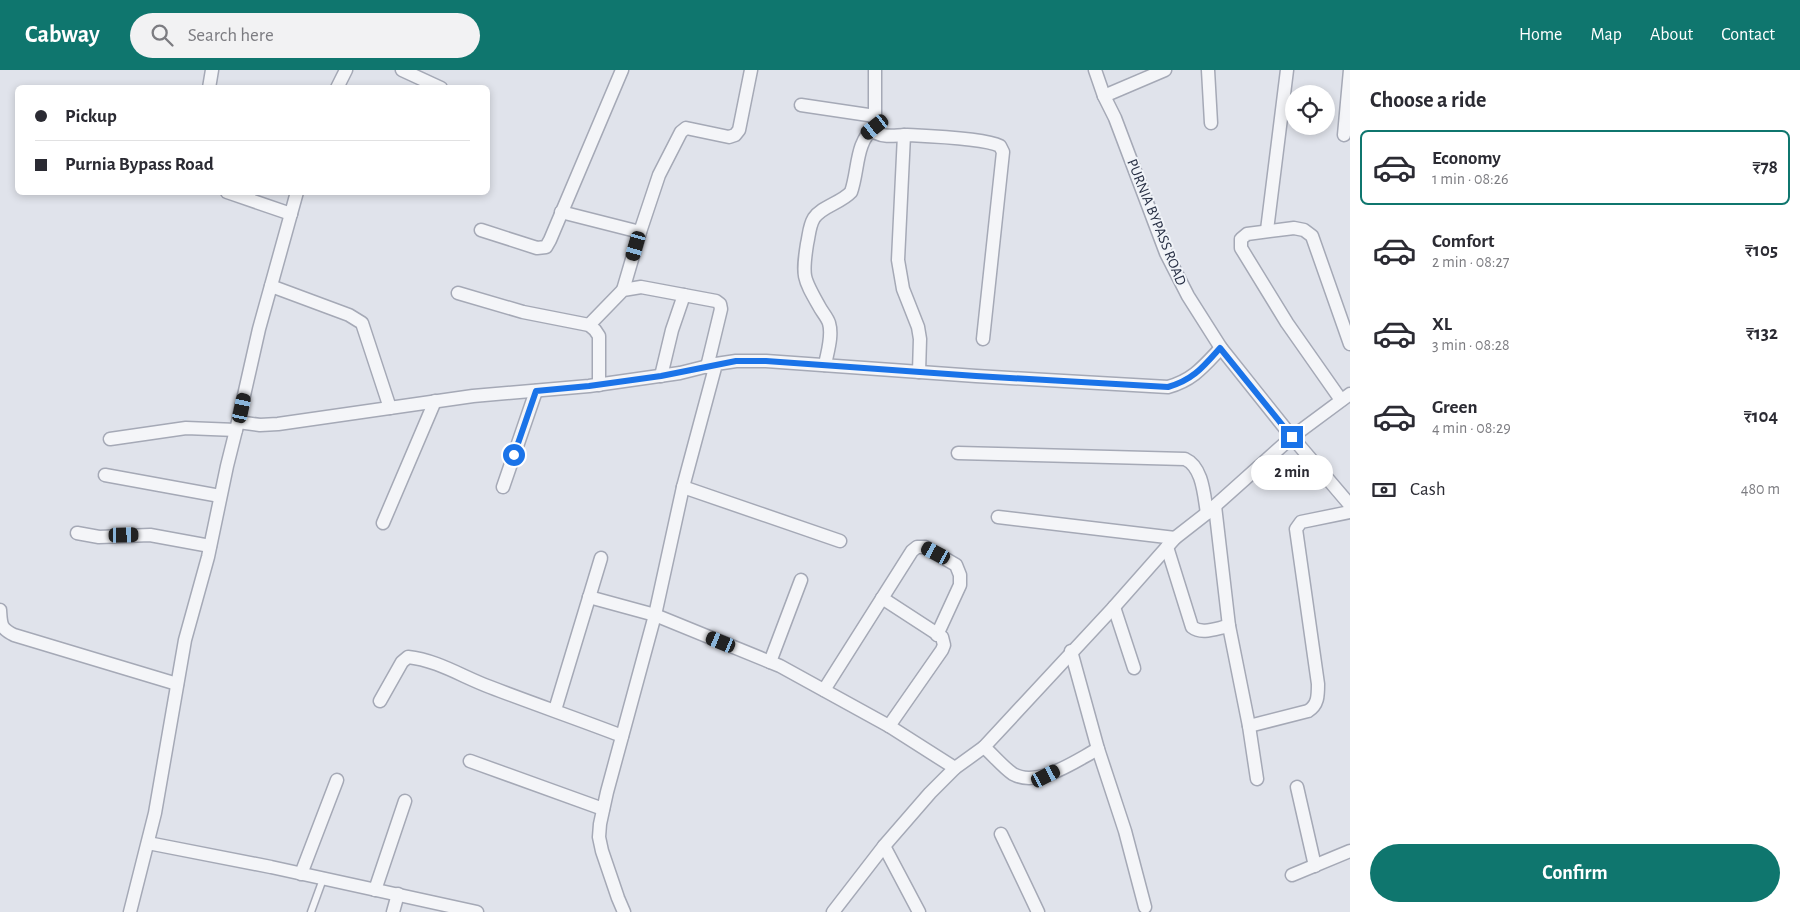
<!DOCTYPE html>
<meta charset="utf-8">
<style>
body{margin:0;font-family:"Alegreya Sans",sans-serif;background:#f2f2f3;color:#2b2b33;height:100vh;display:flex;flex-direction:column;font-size:19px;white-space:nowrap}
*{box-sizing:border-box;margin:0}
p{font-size:16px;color:#7c7c81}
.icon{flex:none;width:28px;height:28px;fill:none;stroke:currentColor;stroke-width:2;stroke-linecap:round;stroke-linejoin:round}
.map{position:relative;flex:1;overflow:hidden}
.side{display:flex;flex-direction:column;background:#fff;width:450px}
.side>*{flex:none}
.hud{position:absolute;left:15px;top:15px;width:475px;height:110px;border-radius:8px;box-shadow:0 2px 8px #0003;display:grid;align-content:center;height:110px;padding:0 20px;background:#fff}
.buttons{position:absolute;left:1285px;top:15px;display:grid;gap:10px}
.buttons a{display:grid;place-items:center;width:50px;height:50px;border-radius:50%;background:#fff;box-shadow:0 2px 8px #0003;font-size:25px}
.end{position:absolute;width:22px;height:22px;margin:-11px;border:6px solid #1a73e8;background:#fff;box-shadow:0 0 0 2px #fff}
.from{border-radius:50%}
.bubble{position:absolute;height:35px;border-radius:18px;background:#fff;box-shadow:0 2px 8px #0003;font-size:16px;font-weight:700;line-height:35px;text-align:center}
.car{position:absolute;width:15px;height:30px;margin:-15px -8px;border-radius:6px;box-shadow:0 0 4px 1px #0007;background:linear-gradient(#222 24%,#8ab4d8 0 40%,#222 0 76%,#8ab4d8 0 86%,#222 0)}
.hud b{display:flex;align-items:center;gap:18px;height:48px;font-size:19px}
.hud b+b{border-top:1px solid #e1e1e2}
.hud i{width:12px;height:12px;background:#2b2b33}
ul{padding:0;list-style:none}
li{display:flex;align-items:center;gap:15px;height:75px;margin:0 10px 8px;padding:0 10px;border:2px solid transparent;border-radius:8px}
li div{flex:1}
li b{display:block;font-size:19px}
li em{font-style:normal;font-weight:700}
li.selected{border-color:#0f766e}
li>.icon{width:45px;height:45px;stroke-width:1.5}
h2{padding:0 20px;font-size:22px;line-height:60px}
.pay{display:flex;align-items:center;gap:12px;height:55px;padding:0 20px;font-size:19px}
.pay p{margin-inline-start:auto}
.cta{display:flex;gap:10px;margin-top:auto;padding:10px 20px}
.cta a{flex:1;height:58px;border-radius:30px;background:#0f766e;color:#fff;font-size:20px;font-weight:700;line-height:58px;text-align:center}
header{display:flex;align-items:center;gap:30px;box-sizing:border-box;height:70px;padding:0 25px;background:#0f766e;color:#fff}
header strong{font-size:24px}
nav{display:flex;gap:28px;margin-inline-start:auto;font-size:18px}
.search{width:350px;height:45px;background:#f2f2f3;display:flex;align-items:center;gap:12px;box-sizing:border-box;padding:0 18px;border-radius:28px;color:#7c7c81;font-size:19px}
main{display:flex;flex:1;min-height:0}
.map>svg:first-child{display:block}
</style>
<header>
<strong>Cabway</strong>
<div class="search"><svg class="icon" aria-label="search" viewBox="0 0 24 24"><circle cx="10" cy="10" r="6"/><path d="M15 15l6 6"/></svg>Search here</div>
<nav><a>Home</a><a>Map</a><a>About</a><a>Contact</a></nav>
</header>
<main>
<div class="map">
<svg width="1350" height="842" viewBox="0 0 1350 842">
<rect width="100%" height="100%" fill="#e0e3eb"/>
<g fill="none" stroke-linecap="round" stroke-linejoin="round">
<!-- service casing -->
<g stroke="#a5a9b6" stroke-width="9">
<path id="service" d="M311,842L323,809"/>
</g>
<!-- minor casing -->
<g stroke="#a5a9b6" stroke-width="15">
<g id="minor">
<path d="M402,0L441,18"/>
<path d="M875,0V57L876,63C886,68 896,65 907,65C927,66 984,68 1000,76L1003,82L983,269"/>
<path d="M1095,0L1104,26L1115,48L1166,183L1188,226L1221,278L1292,367L1350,435"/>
<path d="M1208,0L1211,53"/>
<path d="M209,18L212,0"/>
<path d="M337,18L346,0"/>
<path d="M1104,26L1165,0"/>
<path d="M801,35L875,46"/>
<path d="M904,65L898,190L903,219L918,257L920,269L919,302"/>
<path d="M1344,65L1350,0"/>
<path d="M227,122L291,144"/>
<path d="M561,142L640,162"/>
<path d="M481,160L537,178L546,177L550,170L622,0"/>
<path d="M1267,160L1287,0"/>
<path d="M271,216L349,245L362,253L390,338"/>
<path d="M623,220L640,162L659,105L681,62L686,58L729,67L735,65L739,60L751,0"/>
<path d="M458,223L523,242L589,255L595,260L599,266V315"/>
<path d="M589,255L623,220L641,217L716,231L720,234L721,239L707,297"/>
<path d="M825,295C827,283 833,266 829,253C827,247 822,242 819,236C803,208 802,206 807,174C809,166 809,156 814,148C822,136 841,133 851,122C859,99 855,72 875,57"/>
<path d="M661,306L672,260L684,225"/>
<path d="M1341,330L1287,253L1241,178V169L1247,164L1294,158L1304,160L1312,166L1350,274"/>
<path d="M238,352L260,355L278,354L473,326L589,316L680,303L716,294"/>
<path d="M110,369L186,358L236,360"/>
<path d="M958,383L1185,389C1203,397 1204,426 1207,443"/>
<path d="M105,405L220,426"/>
<path d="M503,417L536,321"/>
<path d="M683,417L840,471"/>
<path d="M1215,436L1229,556L1249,656L1257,709"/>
<path d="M998,447L1175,468"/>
<path d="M383,453L435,331"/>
<path d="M77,463L99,467L150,465L210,476"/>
<path d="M1167,477L1192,557C1202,565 1217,558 1229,556"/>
<path d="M589,527L655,545L780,596L889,656L955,698"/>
<path d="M882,528L942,567L944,575L942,580L889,656"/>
<path d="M1114,537L1134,598"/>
<path d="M0,540C1,554 0,558 14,565L177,614"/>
<path d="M1071,581L1098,679L1125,761L1145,837"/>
<path d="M770,592L801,510"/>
<path d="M824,620L912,481L917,477H925L956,495L960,505V515L937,565"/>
<path d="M380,631L402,592L408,587C437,590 463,607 490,617C534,634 578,649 622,666"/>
<path d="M555,640L601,488"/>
<path d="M1249,656L1308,641C1318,635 1318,626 1318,614L1296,459L1301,452L1350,442"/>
<path d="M984,677C992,684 1004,698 1013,704C1038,718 1075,691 1098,679"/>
<path d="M470,691L603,739"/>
<path d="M1297,717L1315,796"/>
<path d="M1001,764L1038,842"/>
<path d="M148,773L271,797L477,842"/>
<path d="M884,776L919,842"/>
<path d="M301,804L337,710"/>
<path d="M1292,805L1350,781"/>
<path d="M375,820L405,731"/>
<path d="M130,842L155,743L185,570L208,487L227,396L238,352L259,259L297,122"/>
<path d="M393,842L398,824"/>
<path d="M624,842L618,828L602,781L599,767L600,754L607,722L655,545L683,417L716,294L736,291H766L976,306L1168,317C1193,310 1203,297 1221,278"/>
<path d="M833,842L884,776L930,723L955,698L984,677L1114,537L1175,468L1207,443L1292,367L1350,324"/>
</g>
</g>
<!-- service -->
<use href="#service" stroke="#f4f5f8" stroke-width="6"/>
<!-- minor -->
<use href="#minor" stroke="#f4f5f8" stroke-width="12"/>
</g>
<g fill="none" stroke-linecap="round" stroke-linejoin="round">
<!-- route -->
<path stroke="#1a73e8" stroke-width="6" d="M514,385L536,321L589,316L661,306L736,291H766L976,306L1168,317C1193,310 1203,297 1220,278L1292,367"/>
</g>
<g text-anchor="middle" stroke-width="4" stroke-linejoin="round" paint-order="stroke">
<!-- street labels -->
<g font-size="15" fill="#272f44" stroke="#f0f3f8">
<text transform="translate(1157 152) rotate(68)" y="5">PURNIA BYPASS ROAD</text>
</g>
</g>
</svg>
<div class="buttons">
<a><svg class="icon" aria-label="locate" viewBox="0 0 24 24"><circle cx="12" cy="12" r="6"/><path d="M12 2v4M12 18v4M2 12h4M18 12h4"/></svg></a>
</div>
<i class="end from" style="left:514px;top:385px"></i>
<i class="end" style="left:1292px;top:367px"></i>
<div class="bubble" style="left:1251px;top:385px;width:82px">2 min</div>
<i class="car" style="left:875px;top:57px;rotate:232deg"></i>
<i class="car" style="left:636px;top:176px;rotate:196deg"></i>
<i class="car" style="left:242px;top:338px;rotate:12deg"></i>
<i class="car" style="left:124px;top:465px;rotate:89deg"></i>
<i class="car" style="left:936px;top:483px;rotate:298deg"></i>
<i class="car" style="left:721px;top:572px;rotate:292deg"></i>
<i class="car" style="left:1046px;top:706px;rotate:63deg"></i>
<div class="hud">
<b><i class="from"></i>Pickup</b>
<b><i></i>Purnia Bypass Road</b>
</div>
</div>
<section class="side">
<h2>Choose a ride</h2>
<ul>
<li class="selected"><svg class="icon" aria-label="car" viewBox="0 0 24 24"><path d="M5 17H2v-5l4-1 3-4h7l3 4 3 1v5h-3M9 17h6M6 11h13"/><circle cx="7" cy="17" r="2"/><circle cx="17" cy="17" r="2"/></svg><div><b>Economy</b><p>1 min · 08:26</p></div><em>₹78</em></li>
<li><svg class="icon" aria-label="car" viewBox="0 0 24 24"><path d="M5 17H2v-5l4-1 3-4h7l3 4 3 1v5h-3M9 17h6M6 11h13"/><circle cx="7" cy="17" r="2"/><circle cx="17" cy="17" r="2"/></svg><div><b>Comfort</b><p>2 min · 08:27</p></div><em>₹105</em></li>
<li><svg class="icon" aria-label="car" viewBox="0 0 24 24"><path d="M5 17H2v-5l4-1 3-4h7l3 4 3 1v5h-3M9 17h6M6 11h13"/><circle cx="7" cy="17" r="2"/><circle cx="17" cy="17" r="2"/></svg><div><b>XL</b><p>3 min · 08:28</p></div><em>₹132</em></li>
<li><svg class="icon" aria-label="car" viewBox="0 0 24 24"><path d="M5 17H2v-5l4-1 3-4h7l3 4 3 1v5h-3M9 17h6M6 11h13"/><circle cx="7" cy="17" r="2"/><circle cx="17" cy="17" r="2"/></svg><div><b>Green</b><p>4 min · 08:29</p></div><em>₹104</em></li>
</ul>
<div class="pay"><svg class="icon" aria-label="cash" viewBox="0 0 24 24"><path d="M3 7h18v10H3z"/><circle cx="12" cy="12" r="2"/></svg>Cash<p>480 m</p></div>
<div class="cta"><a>Confirm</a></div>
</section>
</main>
